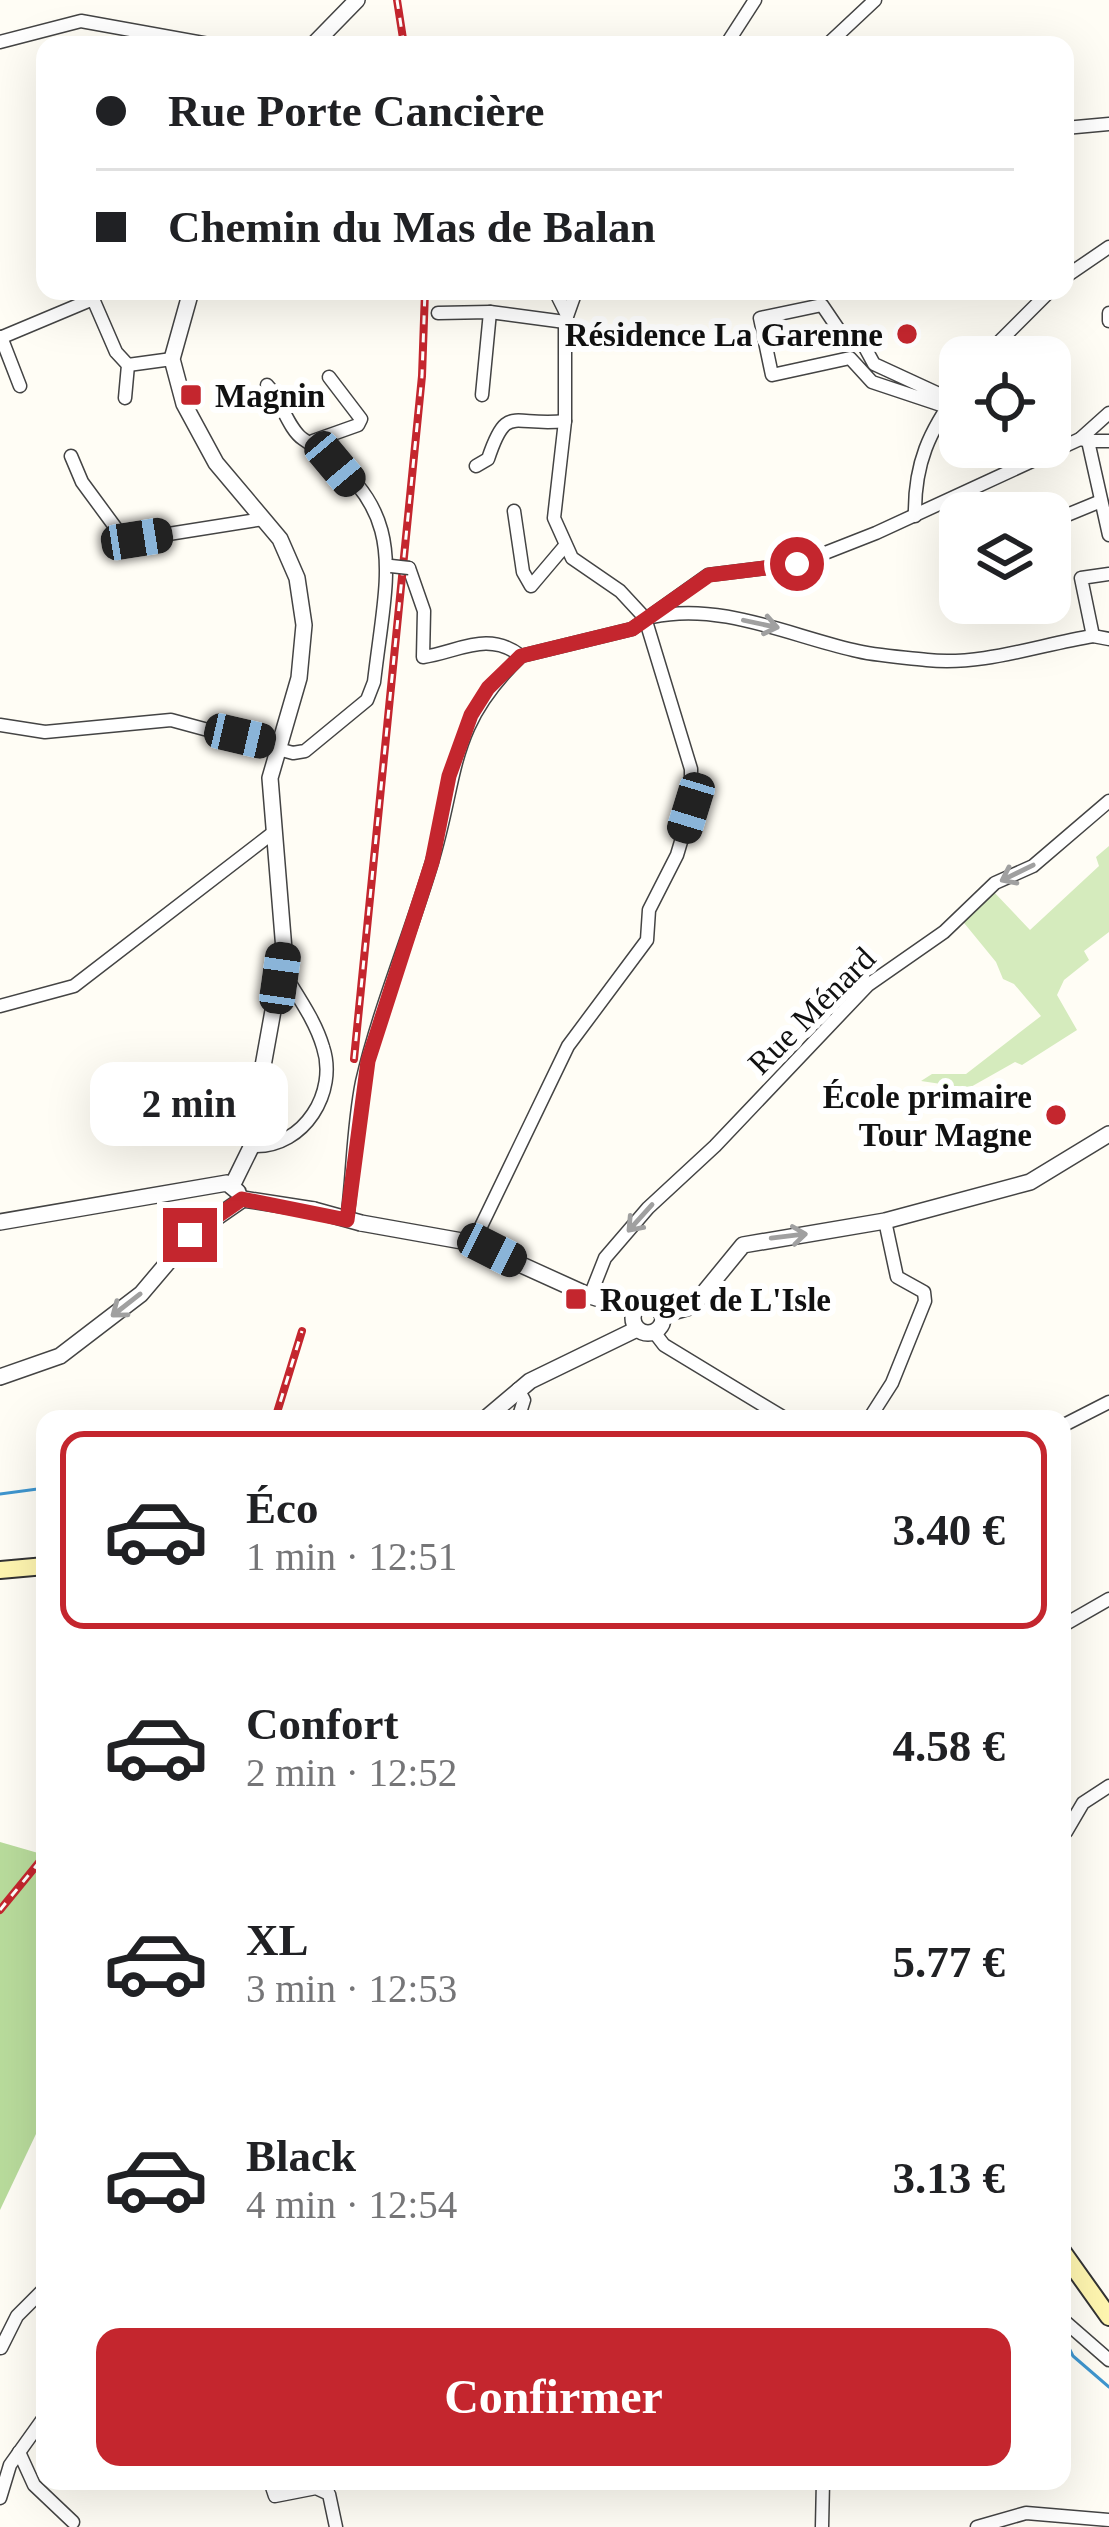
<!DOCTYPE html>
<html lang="fr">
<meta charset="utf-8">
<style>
body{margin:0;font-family:Georgia,serif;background:#f2f2f2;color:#202124;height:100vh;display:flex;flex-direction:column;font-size:45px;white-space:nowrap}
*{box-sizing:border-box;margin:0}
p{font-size:39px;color:#757577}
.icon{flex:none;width:66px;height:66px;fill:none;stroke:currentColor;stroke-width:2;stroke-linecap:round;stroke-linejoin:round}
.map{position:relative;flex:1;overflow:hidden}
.details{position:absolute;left:36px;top:1410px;width:1035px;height:1080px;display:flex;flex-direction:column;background:#fff;border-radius:24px;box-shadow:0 12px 48px #0002}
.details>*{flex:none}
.top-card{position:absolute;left:36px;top:36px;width:1038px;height:264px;border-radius:24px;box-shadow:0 12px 48px #0002;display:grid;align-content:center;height:264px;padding:0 60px;background:#fff}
.buttons{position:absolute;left:939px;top:336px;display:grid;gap:24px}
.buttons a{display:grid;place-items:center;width:132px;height:132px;border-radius:24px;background:#fff;box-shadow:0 12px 48px #0002;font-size:60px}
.end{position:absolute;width:54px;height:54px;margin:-27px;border:15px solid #c4262e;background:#fff;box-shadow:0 0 0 6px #fff}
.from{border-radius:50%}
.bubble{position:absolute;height:84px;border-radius:24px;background:#fff;box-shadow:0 12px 48px #0002;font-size:39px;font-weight:800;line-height:84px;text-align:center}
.car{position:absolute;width:36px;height:72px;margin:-36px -18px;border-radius:15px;box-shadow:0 0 9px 3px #0007;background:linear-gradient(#222 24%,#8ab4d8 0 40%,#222 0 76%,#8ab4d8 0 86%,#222 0)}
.top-card b{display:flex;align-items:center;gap:42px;height:114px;font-size:45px}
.top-card b+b{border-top:3px solid #e0e0e0}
.top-card i{width:30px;height:30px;background:#202124}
ul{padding:21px 0 0;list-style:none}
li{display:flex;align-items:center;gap:36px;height:198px;margin:0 24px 18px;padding:0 36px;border:6px solid transparent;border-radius:24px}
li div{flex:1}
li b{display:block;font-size:45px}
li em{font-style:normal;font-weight:800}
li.active{border-color:#c4262e}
li>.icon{width:108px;height:108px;stroke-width:1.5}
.action{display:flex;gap:24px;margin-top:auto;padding:24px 60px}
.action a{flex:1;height:138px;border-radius:24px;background:#c4262e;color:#fff;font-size:48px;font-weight:800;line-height:138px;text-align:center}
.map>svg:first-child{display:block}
</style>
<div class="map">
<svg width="1109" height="2527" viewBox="0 0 1109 2527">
<rect width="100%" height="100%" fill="#fffdf5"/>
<!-- green -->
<path fill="#d5ebbd" d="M1109,846V932L1084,951L1089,960L1064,980L1057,995L1077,1030L1022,1065L1015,1062L953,1097L941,1084L921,1081L932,1074H966L1041,1016L1014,984L1003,979L996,962L960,918L992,890L1030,930L1099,866L1096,857Z"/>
<!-- forest -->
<path fill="#b9dc9c" d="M0,1842L45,1855V2115L0,2210Z"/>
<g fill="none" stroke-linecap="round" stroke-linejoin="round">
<!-- stream -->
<g stroke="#3f96cf" stroke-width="3">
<path d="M0,1494L45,1488"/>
<path d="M1062,2334L1073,2356L1109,2387"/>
</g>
<!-- minor casing -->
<g stroke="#444" stroke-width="15">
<g id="minor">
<path d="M0,42L81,21L214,45"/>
<path d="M726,45L755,0"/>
<path d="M827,45L875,0"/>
<path d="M1065,128L1109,124"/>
<path d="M1065,277L1109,247"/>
<path d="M555,291L567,315"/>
<path d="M438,313L490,312L565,322"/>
<path d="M1109,313V321"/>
<path d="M1,337L20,386"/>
<path d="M0,338L93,299L116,352L128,365L125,398"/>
<path d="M984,357L1050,291"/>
<path d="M128,365L172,359"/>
<path d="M482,395L490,312"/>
<path d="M947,407L872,382L850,358L772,375L760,318L822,305L841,333L862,342L874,364L952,400"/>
<path d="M1080,439L1088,441L1109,535"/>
<path d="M313,441L358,425L361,419L329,377"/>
<path d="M1088,441H1109"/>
<path d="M71,456L82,482L121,535L137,539L263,519"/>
<path d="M476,466L488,459C507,402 512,427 565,421"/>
<path d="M514,511L523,572L531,586L564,547"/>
<path d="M915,516C914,464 929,431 960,389"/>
<path d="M1050,522L1101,501"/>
<path d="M409,568L424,611L423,657C458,652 488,630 521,656L632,629L708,575L797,564L876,533L1080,439L1109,413"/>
<path d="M652,617C720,602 788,635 853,650C876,656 903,657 927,660C982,666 1038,645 1093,636L1109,639"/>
<path d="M1093,636L1081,578L1109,574"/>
<path d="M0,725L45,732L171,720L293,753L305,751L367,700L374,682C387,569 412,509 303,439C288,429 281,399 267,385"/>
<path d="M0,1006L74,986L274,832"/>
<path d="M255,1146C304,1147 338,1092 323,1047C316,1023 301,1001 288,980L280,978"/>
<path d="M347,1220C353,1175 353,1126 362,1082C379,1008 410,936 432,862C459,773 447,728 521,656"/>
<path d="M473,1243L568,1046L647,940L649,910L677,855L691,808V769L645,618L620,591L572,558L554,518L565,421V322L576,291"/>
<path d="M590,1296L605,1258L648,1208L715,1146L868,985L944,932L995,883L1033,866L1109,801"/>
<path d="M654,1332L664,1345L786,1419"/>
<path d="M518,1389L524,1400L518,1419"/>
<path d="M869,1419L892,1383L925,1301L924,1292L897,1277L885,1221"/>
<path d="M1062,1426L1109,1402"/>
<path d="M1062,1626L1109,1599"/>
<path d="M1066,1832L1083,1803L1109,1786"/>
<path d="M1062,2319L1109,2360"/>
<path d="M1,2348L17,2316L45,2288"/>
<path d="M19,2452L34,2485L73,2522"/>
<path d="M270,2481L275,2496L316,2488L329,2494L336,2527"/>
<path d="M0,2498L10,2465L45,2416"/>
<path d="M822,2527L823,2481"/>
<path d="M977,2527L1026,2513L1109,2520"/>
</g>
</g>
<!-- tertiary casing -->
<g stroke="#444" stroke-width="18">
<g id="tertiary">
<path d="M313,45L357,0"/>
<path d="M191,291L172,359L184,404L216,463L280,539L297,578L304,625L299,678L270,778L284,950L263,1066L261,1127L233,1184"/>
<path d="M243,1199L314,1210"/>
<path d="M0,1222L227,1183L238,1192"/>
<path d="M361,1223L473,1243L590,1296L635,1310"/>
<circle cx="648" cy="1318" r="15"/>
<path d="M662,1315L693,1306L743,1245L885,1221L1030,1182L1109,1134"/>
<path d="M0,1377L60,1356L141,1294L191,1235L243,1199"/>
<path d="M485,1419L530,1381L637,1329"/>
</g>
</g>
<!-- secondary casing -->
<g stroke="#333" stroke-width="20">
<g id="secondary">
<path d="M0,1570L45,1566"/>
<path d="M1062,2251L1109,2317"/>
</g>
</g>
<!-- minor -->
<use href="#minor" stroke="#fff" stroke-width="12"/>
<!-- tertiary -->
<use href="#tertiary" stroke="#fff" stroke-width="15"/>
<!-- secondary -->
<use href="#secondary" stroke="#fff6b0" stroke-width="16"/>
<!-- rail casing -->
<g stroke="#c4262e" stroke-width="8">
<g id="rail">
<path d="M397,0L404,45"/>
<path d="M354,1059L422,376L425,291"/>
<path d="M275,1419L302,1331"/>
<path d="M0,1910L45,1855"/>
</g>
</g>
<!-- rail -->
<use href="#rail" stroke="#fff" stroke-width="3" stroke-dasharray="9" stroke-linecap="butt"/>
<!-- minor-bridge casing -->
<g stroke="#444" stroke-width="15" stroke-linecap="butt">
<path id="minor-bridge" d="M391,566L409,568"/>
</g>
<!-- tertiary-bridge casing -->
<g stroke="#444" stroke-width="18" stroke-linecap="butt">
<path id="tertiary-bridge" d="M314,1210L361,1223"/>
</g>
<!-- minor-bridge -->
<use href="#minor-bridge" stroke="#fff" stroke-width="12"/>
<!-- tertiary-bridge -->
<use href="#tertiary-bridge" stroke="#fff" stroke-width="15"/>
</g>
<!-- one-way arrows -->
<defs><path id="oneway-shaft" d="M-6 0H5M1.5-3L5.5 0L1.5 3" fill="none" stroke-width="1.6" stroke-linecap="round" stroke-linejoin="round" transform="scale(3)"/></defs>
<g stroke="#a0a0a0">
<use href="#oneway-shaft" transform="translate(761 624) rotate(12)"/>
<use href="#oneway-shaft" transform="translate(1017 873) rotate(154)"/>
<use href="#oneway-shaft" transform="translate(640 1218) rotate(132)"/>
<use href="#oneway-shaft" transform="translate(789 1236) rotate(-7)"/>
<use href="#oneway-shaft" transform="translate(126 1305) rotate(142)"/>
</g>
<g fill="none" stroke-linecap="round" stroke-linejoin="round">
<!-- route -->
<path stroke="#c4262e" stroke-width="15" d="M190,1235L242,1199L347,1220L368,1061L432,862L449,776L471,715L488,688L521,656L632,629L709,575L797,564"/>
</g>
<!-- markers -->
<g fill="#c4262e" stroke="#fff" stroke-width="4.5">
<circle cx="907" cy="334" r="12"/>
<rect x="179" y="383" width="24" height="24" rx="6"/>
<circle cx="1056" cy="1115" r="12"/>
<rect x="564" y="1287" width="24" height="24" rx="6"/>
</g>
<g text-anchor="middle" stroke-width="12" stroke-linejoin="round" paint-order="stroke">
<!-- poi labels -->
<g font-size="33" font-weight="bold" fill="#111" stroke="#fff" text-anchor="end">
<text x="883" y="346">Résidence La Garenne</text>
<text x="215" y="407" text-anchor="start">Magnin</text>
<text x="1032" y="1108">École primaire<tspan x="1032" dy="38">Tour Magne</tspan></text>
<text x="600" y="1311" text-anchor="start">Rouget de L'Isle</text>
</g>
<!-- street labels -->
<g font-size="33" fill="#111" stroke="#fff">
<text transform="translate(811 1010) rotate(-45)" y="12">Rue Ménard</text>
</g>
</g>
</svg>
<div class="buttons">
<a><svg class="icon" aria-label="locate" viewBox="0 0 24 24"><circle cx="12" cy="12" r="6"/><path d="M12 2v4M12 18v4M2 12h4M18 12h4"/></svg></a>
<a><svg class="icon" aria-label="layers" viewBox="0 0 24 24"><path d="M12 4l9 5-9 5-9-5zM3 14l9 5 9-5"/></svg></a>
</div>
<i class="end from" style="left:797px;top:564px"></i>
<i class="end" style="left:190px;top:1235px"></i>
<div class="bubble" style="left:90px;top:1062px;width:198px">2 min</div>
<i class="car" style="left:335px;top:464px;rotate:140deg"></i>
<i class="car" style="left:137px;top:539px;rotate:81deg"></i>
<i class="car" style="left:240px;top:736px;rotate:103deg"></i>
<i class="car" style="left:691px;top:808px;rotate:197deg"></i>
<i class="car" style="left:280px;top:978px;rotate:8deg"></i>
<i class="car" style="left:492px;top:1250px;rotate:117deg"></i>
<div class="top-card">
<b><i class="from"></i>Rue Porte Cancière</b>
<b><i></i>Chemin du Mas de Balan</b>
</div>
<section class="details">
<ul>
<li class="active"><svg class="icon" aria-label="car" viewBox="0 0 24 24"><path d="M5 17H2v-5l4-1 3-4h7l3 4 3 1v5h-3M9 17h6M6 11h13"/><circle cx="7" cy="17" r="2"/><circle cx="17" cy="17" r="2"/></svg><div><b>Éco</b><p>1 min · 12:51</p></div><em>3.40 €</em></li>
<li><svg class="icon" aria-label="car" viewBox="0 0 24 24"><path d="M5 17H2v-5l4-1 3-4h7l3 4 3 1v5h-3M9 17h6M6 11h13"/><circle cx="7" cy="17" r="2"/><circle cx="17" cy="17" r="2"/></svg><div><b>Confort</b><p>2 min · 12:52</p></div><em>4.58 €</em></li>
<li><svg class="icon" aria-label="car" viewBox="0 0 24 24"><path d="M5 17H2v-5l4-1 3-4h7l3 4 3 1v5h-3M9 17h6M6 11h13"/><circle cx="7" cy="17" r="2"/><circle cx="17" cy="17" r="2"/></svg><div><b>XL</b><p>3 min · 12:53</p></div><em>5.77 €</em></li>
<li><svg class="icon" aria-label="car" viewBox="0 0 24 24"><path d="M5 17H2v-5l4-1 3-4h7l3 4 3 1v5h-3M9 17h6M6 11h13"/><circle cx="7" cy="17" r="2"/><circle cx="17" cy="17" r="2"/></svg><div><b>Black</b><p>4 min · 12:54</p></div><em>3.13 €</em></li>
</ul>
<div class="action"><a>Confirmer</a></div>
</section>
</div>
